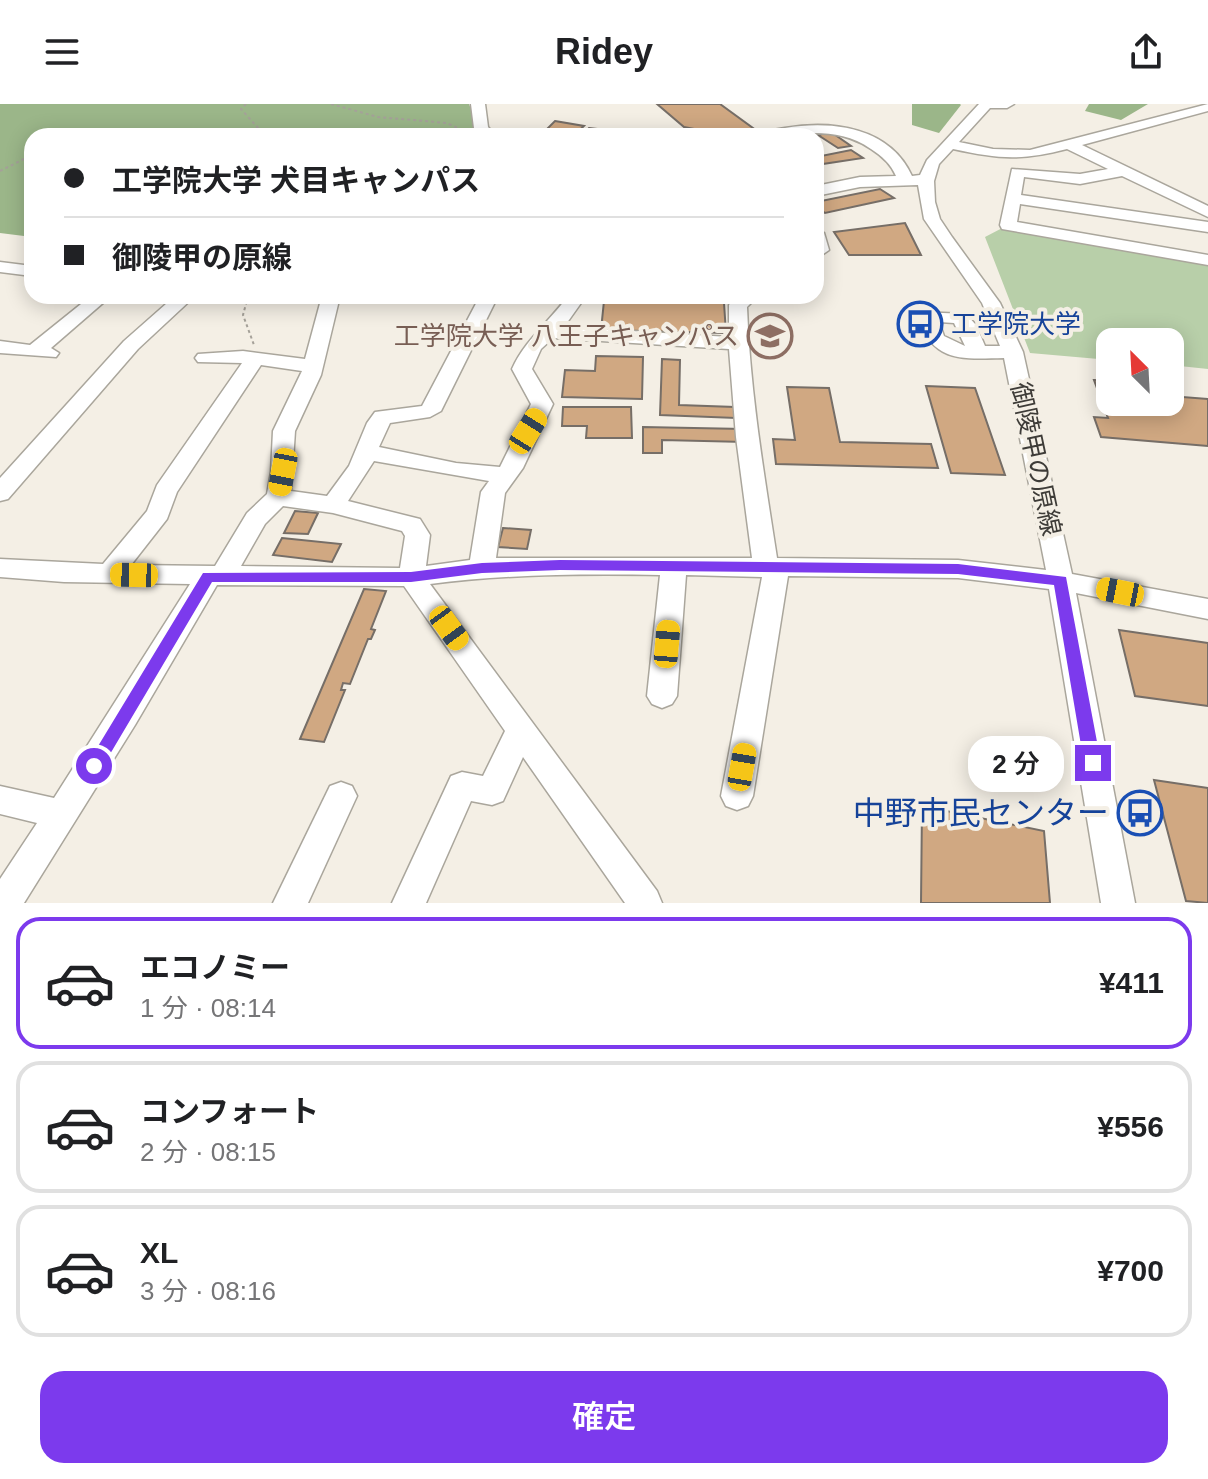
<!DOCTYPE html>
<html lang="ja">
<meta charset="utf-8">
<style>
body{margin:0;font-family:Helvetica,"Noto Sans JP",sans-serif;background:#f2f2f2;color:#202124;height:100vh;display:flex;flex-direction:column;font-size:30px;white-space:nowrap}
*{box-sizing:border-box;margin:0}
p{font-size:26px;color:#757577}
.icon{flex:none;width:44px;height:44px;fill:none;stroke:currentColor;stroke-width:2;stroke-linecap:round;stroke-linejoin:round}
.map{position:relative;height:799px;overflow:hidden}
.panel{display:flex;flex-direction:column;background:#fff;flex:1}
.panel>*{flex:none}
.guide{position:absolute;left:24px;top:24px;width:800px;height:176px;border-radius:24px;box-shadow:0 4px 20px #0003;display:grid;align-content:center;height:176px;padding:0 40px;background:#fff}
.needle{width:52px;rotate:336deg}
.fabs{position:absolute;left:1096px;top:224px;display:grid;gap:16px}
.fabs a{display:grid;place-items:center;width:88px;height:88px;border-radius:16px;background:#fff;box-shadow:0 4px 20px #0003;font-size:40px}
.end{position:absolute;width:36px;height:36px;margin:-18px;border:10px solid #7c3aed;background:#fff;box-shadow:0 0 0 4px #fff}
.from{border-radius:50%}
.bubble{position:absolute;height:56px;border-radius:24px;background:#fff;box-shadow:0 4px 20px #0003;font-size:26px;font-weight:600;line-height:56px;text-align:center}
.car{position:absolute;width:24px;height:48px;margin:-24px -12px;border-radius:10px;box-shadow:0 0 6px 2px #0007;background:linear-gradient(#f5c518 24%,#345 0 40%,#f5c518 0 76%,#345 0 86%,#f5c518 0)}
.guide b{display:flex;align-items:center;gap:28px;height:76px;font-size:30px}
.guide b+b{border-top:2px solid #e0e0e0}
.guide i{width:20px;height:20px;background:#202124}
ul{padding:14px 0 0;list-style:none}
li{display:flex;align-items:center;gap:24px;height:132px;margin:0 16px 12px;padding:0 24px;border:4px solid #e0e0e0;border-radius:24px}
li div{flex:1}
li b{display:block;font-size:30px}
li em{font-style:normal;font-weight:600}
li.current{border-color:#7c3aed}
li>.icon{width:72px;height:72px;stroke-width:1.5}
.button{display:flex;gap:16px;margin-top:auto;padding:16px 40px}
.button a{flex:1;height:92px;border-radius:24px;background:#7c3aed;color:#fff;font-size:32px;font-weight:600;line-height:92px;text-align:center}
header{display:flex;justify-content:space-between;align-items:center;height:104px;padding:0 40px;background:#fff;font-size:36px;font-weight:600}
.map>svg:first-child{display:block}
</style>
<header><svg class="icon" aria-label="menu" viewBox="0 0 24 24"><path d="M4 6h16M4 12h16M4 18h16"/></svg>Ridey<svg class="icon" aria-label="share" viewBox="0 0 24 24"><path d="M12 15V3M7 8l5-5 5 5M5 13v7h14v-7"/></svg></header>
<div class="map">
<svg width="1208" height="799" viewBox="0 0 1208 799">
<rect width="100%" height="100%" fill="#f4efe5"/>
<!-- green -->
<path fill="#b8cfa9" d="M1008,121L1208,156V265L1170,261V238H1110V256L1030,249L985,133Z"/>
<!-- forest -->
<g fill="#9bb689">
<path d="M0,0H469L481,32H32V133L0,129Z"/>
<path d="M912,0H960L961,1L939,29L912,21Z"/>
<path d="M1089,0H1148L1121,16L1085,7Z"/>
</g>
<!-- building -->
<g fill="#d0a882" stroke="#766e67" stroke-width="2">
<path d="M657,0H720L757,27L730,32L684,23Z"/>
<path d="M555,17L584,22L573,32H540Z"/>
<path d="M589,24L615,27L611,32H582Z"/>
<path d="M831,28L851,42L838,44L818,31Z"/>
<path d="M851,46L863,54L816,61V53Z"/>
<path d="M880,85L894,94L825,109L816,102V98Z"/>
<path d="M905,119L921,151H849L834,128Z"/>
<path d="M604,197L724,199L726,229L601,226Z"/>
<path d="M596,252L643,253L642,295L562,293L565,266L595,267Z"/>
<path d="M662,255L680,256L679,301L735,303L736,314L660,311Z"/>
<path d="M1094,276L1110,277V298H1170V292L1208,295V342L1101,333L1094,313L1108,314Z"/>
<path d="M926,282L975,284L1005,371L951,369Z"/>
<path d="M787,283L829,284L840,338L931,340L938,364L776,360L773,335L795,336Z"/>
<path d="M563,303H631L632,334H586L587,322H562Z"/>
<path d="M643,323L744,325L745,338L662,336V349H643Z"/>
<path d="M295,407L318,409L308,430L284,429Z"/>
<path d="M503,424L531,426L527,445L498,443Z"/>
<path d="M282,434L341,440L332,458L273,451Z"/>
<path d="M364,485L386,487L371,525L375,526L371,535H368L350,580L343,579L341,586H345L324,638L300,635Z"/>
<path d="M1119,526L1208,539V602L1135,592Z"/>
<path d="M1154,676L1208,684V799L1186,797Z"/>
<path d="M922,702L1044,727L1050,799H921Z"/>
</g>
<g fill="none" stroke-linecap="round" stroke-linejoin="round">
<!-- minor casing -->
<g stroke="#aaa69c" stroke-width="3">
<g id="minor">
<path d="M471,0H485L488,23L496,32H481L474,24Z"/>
<path d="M979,0H1014L1007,4H990L959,38L993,45L1030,46L1208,0V7L1082,41L1208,102V113L1122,72L1080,80L1024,73L1021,91L1208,118V128L1020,100L1017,118L1208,151V161L1002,125L1000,121L1012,65L1080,70L1108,65L1067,45C1021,57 999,55 953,45L939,60L934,77L935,98L940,115L952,133L1000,199L1023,248L1072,470L1208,495V515L1076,489L1135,799H1101L1049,485L958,474L788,472L753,692L748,702L737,706L726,702L721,692L762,473L686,471L677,592L672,600L662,604L652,600L647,592L660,471C583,470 507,470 430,480L657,787L662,799H625L523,653L503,697L492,701L471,697L426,799H392L451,672L462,668L483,672L505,627L404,482L217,481L135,621L24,799H0V775L37,719L0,710V682L54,694L190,480L64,478L0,473V455L103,460L147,407L157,381L242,259L198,258L195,254L198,250L243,247L305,255L322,192H340L321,271L295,327L291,387L327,392L349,362L367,319L375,308L422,302L480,192H498L441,307L430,313L390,319L379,343L456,359L500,363L531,300L512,265C525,236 549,218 568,192H586L564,223L729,233V201C736,190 746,192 758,192L747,203C750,287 764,370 777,454L958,456L1046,466L1004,254C961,255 933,259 917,212L920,208L966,210L976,221L985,242H1000L982,199L924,115L918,81L860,83L816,92V82L860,73L896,72C891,60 882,52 871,45C835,20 797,32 756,32C764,26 775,26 785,24C832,16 890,23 912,72L920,71L927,56ZM939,218L954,219L965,242L944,232ZM553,234L729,245L736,333L752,454H496L505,389L523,364L553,300L532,265L541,245ZM261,261L302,267L273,327L271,368L267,390L247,409L215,462L131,461L167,415L177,388ZM374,357L489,377L481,388L470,456L426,462L430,431L420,415L348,397ZM283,402L333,409L402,427L405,432L400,464L241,462L265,420Z"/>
<path d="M816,124L824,129L829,146L816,155Z"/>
<path d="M0,158L32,162V172L0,168Z"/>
<path d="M91,192H111L51,244L59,249L56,253L0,249V237L30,241Z"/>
<path d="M175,192H195L138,245L8,395L0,397V374L124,237Z"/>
<path d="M341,678L352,682L357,692L308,799H273L330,682Z"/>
</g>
</g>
<!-- path -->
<g stroke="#a5a199" stroke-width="2" stroke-dasharray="3 3" stroke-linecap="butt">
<path d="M246,0L241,5L259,25L253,32"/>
<path d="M331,0L378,13L447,19L466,28"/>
<path d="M0,67L32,51"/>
<path d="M245,192L247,196L243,211L254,241"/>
</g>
<!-- minor -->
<use href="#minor" fill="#fff" fill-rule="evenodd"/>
</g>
<!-- route -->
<path fill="#7c3aed" d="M560,456L958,460L1066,473L1101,659L1093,667L1084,659L1054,481L958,470L560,466L482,469L411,478H212L100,667H88L86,662L203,469L411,468L482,459Z"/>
<!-- icons -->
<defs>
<g id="bus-ring" transform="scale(2.3)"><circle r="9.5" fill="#f4efe5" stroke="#1a4fb4" stroke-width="1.5"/><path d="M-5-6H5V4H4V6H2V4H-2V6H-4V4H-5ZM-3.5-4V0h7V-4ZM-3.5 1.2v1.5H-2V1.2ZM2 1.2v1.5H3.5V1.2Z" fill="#1a4fb4"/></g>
<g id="university-ring" transform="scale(2.3)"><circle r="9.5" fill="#f4efe5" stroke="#8d6e63" stroke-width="1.5"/><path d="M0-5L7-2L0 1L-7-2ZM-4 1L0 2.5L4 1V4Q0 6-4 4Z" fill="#8d6e63"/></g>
</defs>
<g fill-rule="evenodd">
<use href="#bus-ring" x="920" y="220"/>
<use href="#university-ring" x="770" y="232"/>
<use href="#bus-ring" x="1140" y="709"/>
</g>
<g text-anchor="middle" stroke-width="8" stroke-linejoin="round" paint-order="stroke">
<!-- transit labels -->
<g font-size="26" fill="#164399" stroke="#f4efe5" text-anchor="start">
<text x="951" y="229">工学院大学</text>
</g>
<!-- education labels -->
<g font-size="26" fill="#785e54" stroke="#f4efe5" text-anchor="end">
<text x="739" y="241">工学院大学 八王子キャンパス</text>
</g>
<!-- street labels -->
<g font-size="26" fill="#3e3c38" stroke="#f4efe5">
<text transform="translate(1036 355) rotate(78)" y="9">御陵甲の原線</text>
</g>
<!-- near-transit labels -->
<g font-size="32" fill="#164399" stroke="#f4efe5" text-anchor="end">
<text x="1109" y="720">中野市民センター</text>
</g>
</g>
</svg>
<div class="fabs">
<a><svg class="needle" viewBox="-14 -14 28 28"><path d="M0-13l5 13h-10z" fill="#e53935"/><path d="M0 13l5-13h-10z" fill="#757577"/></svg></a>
</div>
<i class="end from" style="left:94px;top:662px"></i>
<i class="end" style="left:1093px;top:659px"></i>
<div class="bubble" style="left:968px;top:632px;width:96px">2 分</div>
<i class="car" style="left:528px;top:327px;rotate:32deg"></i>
<i class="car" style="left:283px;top:368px;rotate:191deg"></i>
<i class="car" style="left:134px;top:471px;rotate:271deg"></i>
<i class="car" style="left:1120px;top:488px;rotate:281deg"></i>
<i class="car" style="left:449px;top:524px;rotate:144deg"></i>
<i class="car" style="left:667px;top:540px;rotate:5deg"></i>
<i class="car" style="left:742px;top:663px;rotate:10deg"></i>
<div class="guide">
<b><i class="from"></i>工学院大学 犬目キャンパス</b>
<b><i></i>御陵甲の原線</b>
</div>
</div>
<section class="panel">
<ul>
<li class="current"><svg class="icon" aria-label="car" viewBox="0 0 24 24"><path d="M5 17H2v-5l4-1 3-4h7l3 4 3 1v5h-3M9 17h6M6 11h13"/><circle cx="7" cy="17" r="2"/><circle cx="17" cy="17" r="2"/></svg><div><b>エコノミー</b><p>1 分 · 08:14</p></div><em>¥411</em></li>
<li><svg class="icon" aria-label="car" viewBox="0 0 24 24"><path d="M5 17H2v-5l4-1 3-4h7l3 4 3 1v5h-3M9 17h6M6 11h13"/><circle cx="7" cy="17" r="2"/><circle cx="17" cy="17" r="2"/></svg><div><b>コンフォート</b><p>2 分 · 08:15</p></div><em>¥556</em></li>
<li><svg class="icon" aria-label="car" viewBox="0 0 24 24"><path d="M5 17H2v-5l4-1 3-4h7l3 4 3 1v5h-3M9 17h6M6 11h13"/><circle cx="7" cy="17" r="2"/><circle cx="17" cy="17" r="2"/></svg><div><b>XL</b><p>3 分 · 08:16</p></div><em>¥700</em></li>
</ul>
<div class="button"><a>確定</a></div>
</section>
